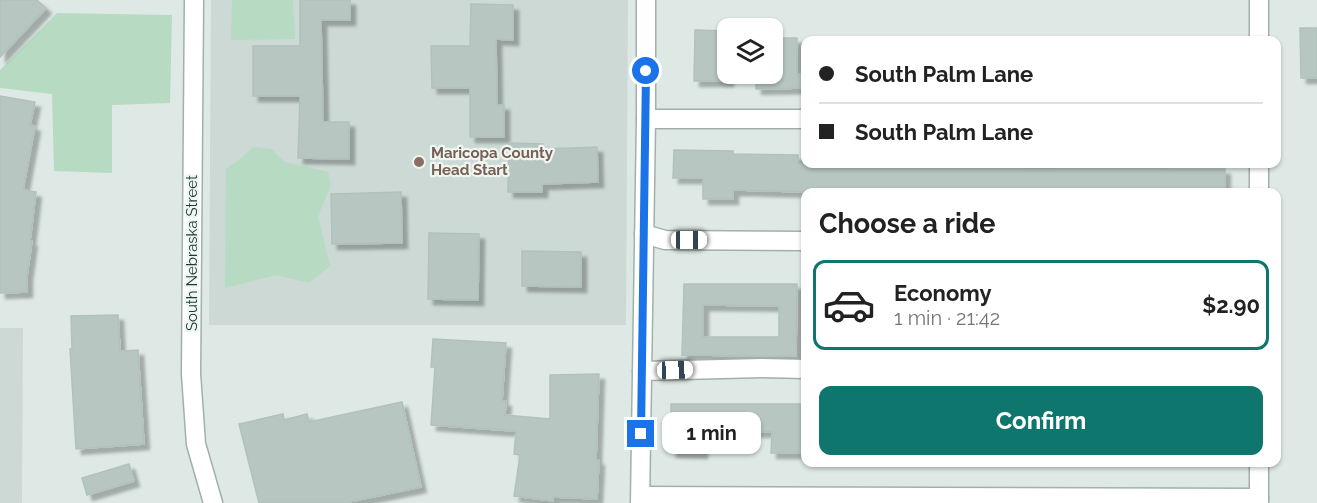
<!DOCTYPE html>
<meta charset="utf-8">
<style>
body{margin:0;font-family:Raleway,sans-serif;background:#f6f6f6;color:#222;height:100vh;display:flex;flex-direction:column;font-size:22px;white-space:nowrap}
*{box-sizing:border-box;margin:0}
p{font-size:20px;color:#767676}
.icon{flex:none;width:33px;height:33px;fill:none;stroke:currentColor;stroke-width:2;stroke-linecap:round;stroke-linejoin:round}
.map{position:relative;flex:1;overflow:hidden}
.panel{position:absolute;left:801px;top:188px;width:480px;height:279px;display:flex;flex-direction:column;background:#fff;border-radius:12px;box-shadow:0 2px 4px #0004}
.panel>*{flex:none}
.banner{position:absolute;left:801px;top:36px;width:480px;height:132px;border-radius:12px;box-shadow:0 2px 4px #0004;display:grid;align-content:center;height:132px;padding:0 18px;background:#fff}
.tools{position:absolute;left:717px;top:18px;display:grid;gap:12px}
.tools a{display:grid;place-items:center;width:66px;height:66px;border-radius:12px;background:#fff;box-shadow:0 2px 4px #0004;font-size:30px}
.end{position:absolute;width:27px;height:27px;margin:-14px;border:8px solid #1a73e8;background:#fff;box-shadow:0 0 0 3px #fff}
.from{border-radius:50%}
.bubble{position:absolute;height:42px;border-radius:12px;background:#fff;box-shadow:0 2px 4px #0004;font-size:20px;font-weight:700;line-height:42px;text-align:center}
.car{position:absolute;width:18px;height:36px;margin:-18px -9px;border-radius:8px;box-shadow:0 0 4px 2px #0007;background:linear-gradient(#fff 24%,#345 0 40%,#fff 0 76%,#345 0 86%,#fff 0)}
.banner b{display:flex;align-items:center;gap:21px;height:57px;font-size:22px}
.banner b+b{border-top:2px solid #e0e0e0}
.banner i{width:15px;height:15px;background:#222}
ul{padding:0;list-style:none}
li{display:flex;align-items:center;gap:18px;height:90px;margin:0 12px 9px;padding:0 6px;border:3px solid #e0e0e0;border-radius:12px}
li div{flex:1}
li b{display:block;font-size:22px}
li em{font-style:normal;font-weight:700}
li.active{border-color:#0f766e}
li>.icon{width:54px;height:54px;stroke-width:1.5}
h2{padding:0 18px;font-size:27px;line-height:72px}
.primary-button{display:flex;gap:12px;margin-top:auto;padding:12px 18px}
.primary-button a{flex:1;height:69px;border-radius:12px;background:#0f766e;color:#fff;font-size:24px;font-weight:700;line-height:69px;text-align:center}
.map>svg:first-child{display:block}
</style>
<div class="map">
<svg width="1317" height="503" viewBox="0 0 1317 503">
<defs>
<filter id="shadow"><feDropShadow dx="5.5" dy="5.5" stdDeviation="1.5" flood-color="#0004"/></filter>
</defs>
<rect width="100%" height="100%" fill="#dee9e5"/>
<!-- built -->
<g fill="#ccd9d4">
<path d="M211,0H628L626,325H209Z"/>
<path d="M0,328H23L22,503H0Z"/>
</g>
<!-- green -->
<g fill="#b7dac3">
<path d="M232,0H293L295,39L231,40Z"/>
<path d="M57,13L172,15L170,103L112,105V173L54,171L52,94L0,88V70Z"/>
<path d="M253,147L272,149L285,162L328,172L331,185L318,217L330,266L309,283L276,275L225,288L226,169L239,160Z"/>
</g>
<!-- building -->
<g fill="#b7c6c1" stroke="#b1c2bc" stroke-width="1.5" fill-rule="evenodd" filter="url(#shadow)">
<path d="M0,0H37L46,8L0,57Z"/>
<path d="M300,0H350V20H321L323,122H349V159L298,158L300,96H253V46H300Z"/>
<path d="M471,4L513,5V40L496,39L497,105H504V137H470V88H432L431,46H470Z"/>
<path d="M1300,28H1317V78H1301Z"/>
<path d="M695,30L728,31V81H694Z"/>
<path d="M772,38H797V74H806V88L756,89V74H772Z"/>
<path d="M0,96L35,102L30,125L35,126L23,190L36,192L30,241H32L27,276V292L0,293Z"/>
<path d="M509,143L543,144V149L597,147L598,182L542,184V192H508Z"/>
<path d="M674,150L733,151V154L798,155V164H824V166L891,167V164H983V167L1055,168V164H1165V169H1225V192H810L733,190V199H703V178H673Z"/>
<path d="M401,192L402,243L332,244L331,194Z"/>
<path d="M429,233L479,234L478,300L428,299Z"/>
<path d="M522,251L581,252V287L522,286Z"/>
<path d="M684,284H797L796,356L682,355ZM703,305L779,306V337H703Z"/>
<path d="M118,315L120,351L138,350L144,444L76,449L70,349H72L71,316Z"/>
<path d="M433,339L506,343L502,401H506L505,415L550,419V375L599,374L596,460H599L597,499L553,497V501L514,496L520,455L514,454L516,431L431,425L435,367H431Z"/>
<path d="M402,402L421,487L344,503H259L239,424L283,414L284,420L307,414L309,422Z"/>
<path d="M671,404H801V453H771L772,432L731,431L702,432V453L671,452Z"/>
<path d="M129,464L134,481L87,495L82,478Z"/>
</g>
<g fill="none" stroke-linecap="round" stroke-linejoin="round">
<!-- minor casing -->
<g stroke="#a1b0ac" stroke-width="21">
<g id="minor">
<path d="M194,0L191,374L196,444L213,503"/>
<path d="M1259,0V40"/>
<path d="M646,119H806"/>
<path d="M1259,164V192"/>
<path d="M644,234L665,240L806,241"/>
<path d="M642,371L762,368L806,369"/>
<path d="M1259,462V503"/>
<path d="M641,496L1259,498"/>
<path d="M640,503L646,119V0"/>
</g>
</g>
<!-- minor -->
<use href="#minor" stroke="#fff" stroke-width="18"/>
</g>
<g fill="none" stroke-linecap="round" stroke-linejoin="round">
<!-- route -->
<path stroke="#1a73e8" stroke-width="8" d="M641,434L646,71"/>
</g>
<!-- markers -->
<circle fill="#8d6e63" stroke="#eef6f2" stroke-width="2" cx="419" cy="162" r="6"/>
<g text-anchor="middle" stroke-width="4.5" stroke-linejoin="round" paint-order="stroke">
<!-- education labels -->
<g font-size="15" font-weight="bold" fill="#785e54" stroke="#eef6f2" text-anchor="start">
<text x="431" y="158">Maricopa County<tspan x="431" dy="17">Head Start</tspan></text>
</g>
<!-- street labels -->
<g font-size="15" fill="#203833" stroke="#eef6f2">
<text transform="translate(192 253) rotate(-90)" y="5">South Nebraska Street</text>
</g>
</g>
</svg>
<div class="tools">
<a><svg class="icon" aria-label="layers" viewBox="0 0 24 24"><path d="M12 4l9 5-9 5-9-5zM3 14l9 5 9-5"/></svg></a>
</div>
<i class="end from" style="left:646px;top:71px"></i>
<i class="end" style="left:641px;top:434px"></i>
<div class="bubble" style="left:662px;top:412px;width:99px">1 min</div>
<i class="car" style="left:689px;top:240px;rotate:90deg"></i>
<i class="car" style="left:675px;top:370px;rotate:88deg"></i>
<div class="banner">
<b><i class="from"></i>South Palm Lane</b>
<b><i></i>South Palm Lane</b>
</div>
<section class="panel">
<h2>Choose a ride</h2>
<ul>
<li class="active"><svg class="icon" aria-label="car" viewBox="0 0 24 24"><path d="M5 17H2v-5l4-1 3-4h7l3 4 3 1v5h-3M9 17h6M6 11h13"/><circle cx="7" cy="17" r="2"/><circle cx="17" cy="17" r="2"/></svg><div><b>Economy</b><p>1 min · 21:42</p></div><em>$2.90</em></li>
</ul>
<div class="primary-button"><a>Confirm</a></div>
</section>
</div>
